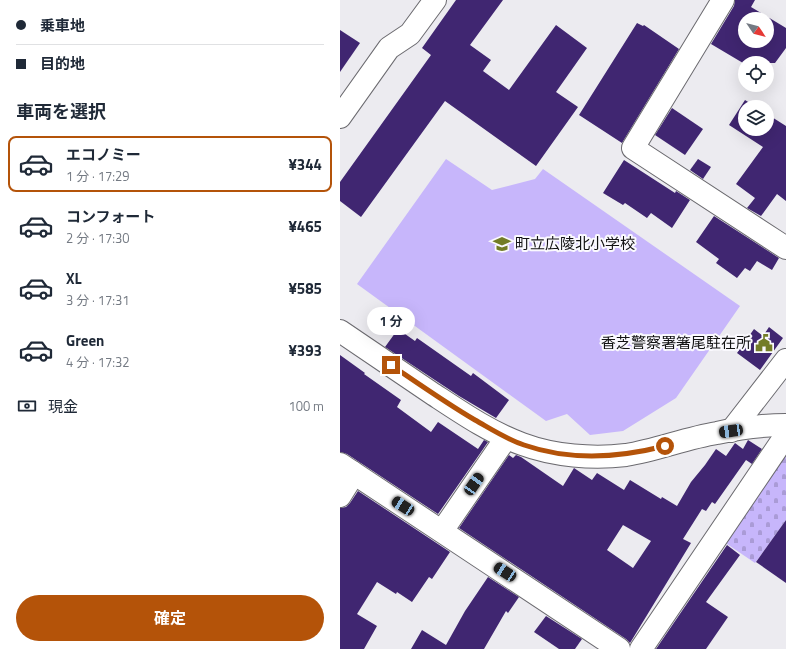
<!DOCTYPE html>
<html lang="ja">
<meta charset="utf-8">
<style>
body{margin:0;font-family:"Titillium Web","Noto Sans JP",sans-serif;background:#f2f2f3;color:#1f2937;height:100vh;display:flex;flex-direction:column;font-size:15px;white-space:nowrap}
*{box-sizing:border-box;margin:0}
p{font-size:13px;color:#747a83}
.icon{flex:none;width:22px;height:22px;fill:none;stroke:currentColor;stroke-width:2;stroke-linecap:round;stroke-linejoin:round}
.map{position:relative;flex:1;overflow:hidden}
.sheet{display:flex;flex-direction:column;background:#fff;width:340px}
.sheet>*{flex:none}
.hud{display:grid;align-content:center;height:88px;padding:0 16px;background:#fff}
.needle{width:26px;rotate:125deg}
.controls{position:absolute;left:398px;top:12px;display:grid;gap:8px}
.controls a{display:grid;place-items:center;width:36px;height:36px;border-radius:50%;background:#fff;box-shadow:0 4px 16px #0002;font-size:20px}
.end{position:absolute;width:18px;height:18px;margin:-9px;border:5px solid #b45309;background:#fff;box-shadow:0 0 0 2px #fff}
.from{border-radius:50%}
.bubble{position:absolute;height:28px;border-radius:14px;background:#fff;box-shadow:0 4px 16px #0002;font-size:13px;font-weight:700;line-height:28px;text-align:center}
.car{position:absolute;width:12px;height:24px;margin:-12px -6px;border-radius:5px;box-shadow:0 0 3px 1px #0007;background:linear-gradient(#222 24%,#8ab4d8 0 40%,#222 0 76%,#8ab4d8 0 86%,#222 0)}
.hud b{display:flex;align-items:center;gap:14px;height:38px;font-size:15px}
.hud b+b{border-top:1px solid #e0e1e3}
.hud i{width:10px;height:10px;background:#1f2937}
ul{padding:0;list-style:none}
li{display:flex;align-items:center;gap:12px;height:56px;margin:0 8px 6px;padding:0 8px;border:2px solid transparent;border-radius:8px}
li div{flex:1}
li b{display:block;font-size:15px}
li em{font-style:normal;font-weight:700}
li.active{border-color:#b45309}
li>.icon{width:36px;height:36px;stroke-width:1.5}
h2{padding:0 16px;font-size:18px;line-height:48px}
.pay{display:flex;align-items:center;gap:10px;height:44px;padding:0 16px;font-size:15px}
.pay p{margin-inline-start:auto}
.cta{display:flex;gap:8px;margin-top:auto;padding:8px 16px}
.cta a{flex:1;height:46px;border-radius:24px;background:#b45309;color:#fff;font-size:16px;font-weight:700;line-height:46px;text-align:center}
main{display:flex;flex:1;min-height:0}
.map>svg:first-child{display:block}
</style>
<main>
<section class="sheet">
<div class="hud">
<b><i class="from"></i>乗車地</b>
<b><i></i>目的地</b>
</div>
<h2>車両を選択</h2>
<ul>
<li class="active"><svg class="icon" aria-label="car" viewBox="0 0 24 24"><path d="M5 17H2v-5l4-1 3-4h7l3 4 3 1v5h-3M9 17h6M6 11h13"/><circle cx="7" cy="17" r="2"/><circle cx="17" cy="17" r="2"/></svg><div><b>エコノミー</b><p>1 分 · 17:29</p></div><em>¥344</em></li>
<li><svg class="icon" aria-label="car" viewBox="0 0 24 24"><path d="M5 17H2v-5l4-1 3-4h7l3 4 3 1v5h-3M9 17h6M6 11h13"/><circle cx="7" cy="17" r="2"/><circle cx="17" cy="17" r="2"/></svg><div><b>コンフォート</b><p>2 分 · 17:30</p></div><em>¥465</em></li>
<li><svg class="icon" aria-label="car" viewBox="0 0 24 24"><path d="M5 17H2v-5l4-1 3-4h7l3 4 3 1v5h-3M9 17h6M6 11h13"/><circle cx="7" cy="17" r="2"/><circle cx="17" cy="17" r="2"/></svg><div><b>XL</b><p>3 分 · 17:31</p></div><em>¥585</em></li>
<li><svg class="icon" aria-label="car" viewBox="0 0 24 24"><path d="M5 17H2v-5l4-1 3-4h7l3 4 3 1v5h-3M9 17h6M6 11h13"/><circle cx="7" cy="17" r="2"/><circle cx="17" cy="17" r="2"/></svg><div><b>Green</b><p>4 分 · 17:32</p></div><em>¥393</em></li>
</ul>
<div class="pay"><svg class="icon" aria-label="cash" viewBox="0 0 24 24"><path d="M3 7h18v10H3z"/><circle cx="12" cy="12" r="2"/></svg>現金<p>100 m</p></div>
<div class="cta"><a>確定</a></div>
</section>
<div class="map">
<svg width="446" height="649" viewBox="0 0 446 649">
<defs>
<pattern id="cemetery-stones" width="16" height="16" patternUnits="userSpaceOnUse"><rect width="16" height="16" fill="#c7b6fb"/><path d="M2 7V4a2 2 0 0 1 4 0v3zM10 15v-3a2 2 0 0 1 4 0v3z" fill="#aa9bd6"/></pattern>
</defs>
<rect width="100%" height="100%" fill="#ecebf0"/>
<!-- grass -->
<path fill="#c7b6fb" d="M106,159L152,190L195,179L203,169L400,306L336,398L283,431L250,435L227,414L206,421L17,284Z"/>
<!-- cemetery -->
<path fill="url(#cemetery-stones)" d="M446,445V520L415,563L387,544L388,529Z"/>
<!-- building -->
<g fill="#402671" fill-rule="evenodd">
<path d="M116,0H163L130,45L151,60L143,71L169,90L216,25L247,48L216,92L238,107L196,166L105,101L21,217L0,201V182L91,55L82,48Z"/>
<path d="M395,0H415L411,7L446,28V48L435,63H403L371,44L394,6ZM405,19H427V41H405Z"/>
<path d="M297,23L303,26L304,25L339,49L282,143L239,115Z"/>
<path d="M0,30L20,43L0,72Z"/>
<path d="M405,100L416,107H405V129H427V114L446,126V201L437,194L421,216L407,208L415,198L396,184L423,147L389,125Z"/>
<path d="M332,108L363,129L345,155L315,135Z"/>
<path d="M358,159L371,167L363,179L350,170Z"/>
<path d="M284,160L335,193L336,191L350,200L332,228L311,213L307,218L285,203L283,205L263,193Z"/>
<path d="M374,216L439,258L432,270L417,261L410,271L405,268L397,278L376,263L379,259L356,242Z"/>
<path d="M429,327L443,338L420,370L397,353L414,329L423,336Z"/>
<path d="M58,329L75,341L77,338L131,376L133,373L169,400L156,418L119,396L45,347Z"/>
<path d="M0,355L25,373L24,374L61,400L57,407L91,432L98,422L138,449L144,440L148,442L98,514L7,454L0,452Z"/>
<path d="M408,440L422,449L412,464L406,460L375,504L372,502L366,511L362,509L343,539L351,543L290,643L286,639L119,528L169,455L173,458L176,455L181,457L223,486L234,468L252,480L257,473L284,490L290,480L321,499L322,497L337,506L351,482L365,465L376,449L386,456L395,443L403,449ZM283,525L311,541L293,568L267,550Z"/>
<path d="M18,491L110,552L92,579L89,577L72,602L57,592L56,594L37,582L17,614L37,626L24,649H0V508L6,507L10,503Z"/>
<path d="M446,520V583L416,562Z"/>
<path d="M387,545L400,555L366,602L388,617L366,649H316Z"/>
<path d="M148,577L179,597L168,613L166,611L144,649H71L82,630L106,645L125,611Z"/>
<path d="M206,616L242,639L235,649H219L194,632Z"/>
</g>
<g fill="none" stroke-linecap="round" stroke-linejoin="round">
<!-- minor casing -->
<g stroke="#6b6a6f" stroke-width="24">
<g id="minor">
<path d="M383,0L293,148L446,248"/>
<path d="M0,117L49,48L70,34L95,0"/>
<path d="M0,331C30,351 60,372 90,392C119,411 149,432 182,444C214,456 253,459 286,455C317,450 346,438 377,433C400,428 423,425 446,425"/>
<path d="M391,431L446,360"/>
<path d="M0,464L279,649"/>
<path d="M0,496L10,480L12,472"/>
<path d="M102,531L166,438"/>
<path d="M301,649L446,435"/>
</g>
</g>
<!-- minor -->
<use href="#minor" stroke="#fff" stroke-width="22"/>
</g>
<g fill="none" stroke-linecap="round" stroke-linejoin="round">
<!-- route -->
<path stroke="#b45309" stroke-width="5" d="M51,365C79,384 106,403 135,420C151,429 166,439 184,445C230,461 278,458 325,446"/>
</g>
<!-- icons -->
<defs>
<g id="school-bare" transform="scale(1.38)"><path d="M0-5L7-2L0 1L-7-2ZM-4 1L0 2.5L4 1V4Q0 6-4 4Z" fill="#737c27" stroke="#faf9fe" stroke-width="2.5" paint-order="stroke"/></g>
<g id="civic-bare" transform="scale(1.38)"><path d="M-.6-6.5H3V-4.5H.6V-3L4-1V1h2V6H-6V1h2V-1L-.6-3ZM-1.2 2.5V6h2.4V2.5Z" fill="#737c27" stroke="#faf9fe" stroke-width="2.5" paint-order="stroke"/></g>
</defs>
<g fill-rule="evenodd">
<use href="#school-bare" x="162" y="244"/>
<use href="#civic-bare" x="424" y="343"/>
</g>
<g text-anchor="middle" stroke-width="4" stroke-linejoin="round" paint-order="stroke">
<!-- poi labels -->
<g font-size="15" fill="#121213" stroke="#faf9fe" text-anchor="start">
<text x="175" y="249">町立広陵北小学校</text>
<text x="411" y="348" text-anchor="end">香芝警察署箸尾駐在所</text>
</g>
</g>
</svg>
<div class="controls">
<a><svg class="needle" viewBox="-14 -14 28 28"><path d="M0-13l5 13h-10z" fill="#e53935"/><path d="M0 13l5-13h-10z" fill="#747a83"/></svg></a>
<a><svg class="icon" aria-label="locate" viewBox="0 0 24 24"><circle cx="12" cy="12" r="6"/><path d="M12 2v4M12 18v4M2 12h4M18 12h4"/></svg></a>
<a><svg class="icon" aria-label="layers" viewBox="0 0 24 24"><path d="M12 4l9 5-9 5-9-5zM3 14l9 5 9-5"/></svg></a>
</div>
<i class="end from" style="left:325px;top:446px"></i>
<i class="end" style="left:51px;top:365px"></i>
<div class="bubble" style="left:27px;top:307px;width:48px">1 分</div>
<i class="car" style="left:391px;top:431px;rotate:262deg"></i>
<i class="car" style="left:134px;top:484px;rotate:35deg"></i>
<i class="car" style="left:63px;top:506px;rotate:303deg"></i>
<i class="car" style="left:165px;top:572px;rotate:303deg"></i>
</div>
</main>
